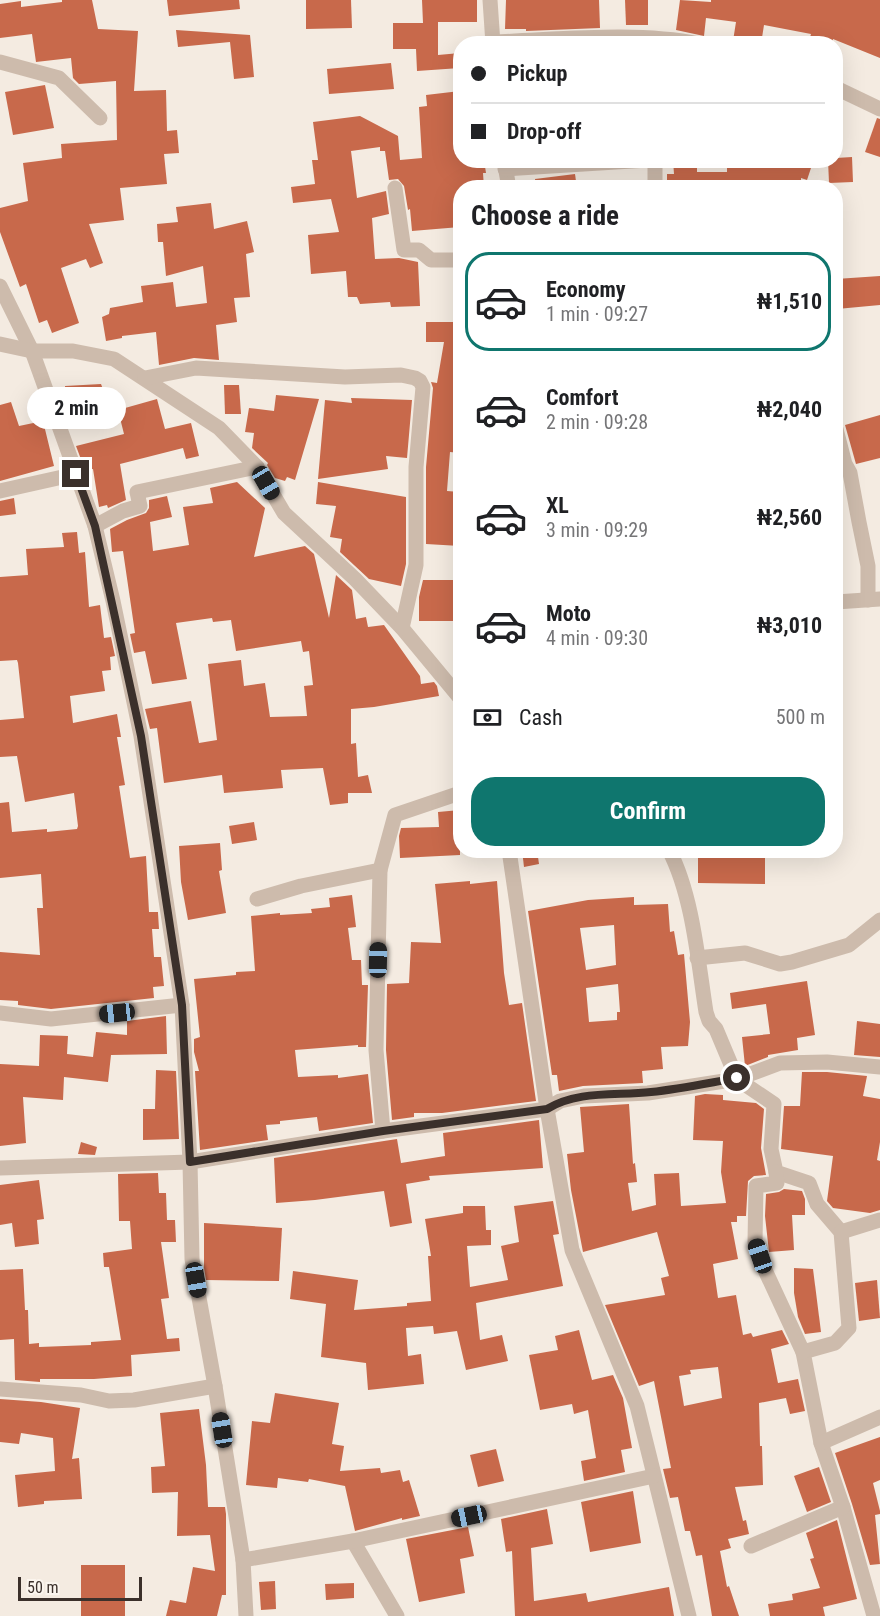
<!DOCTYPE html>
<meta charset="utf-8">
<style>
body{margin:0;font-family:"Roboto Condensed",sans-serif;background:#f2f2f2;color:#202124;height:100vh;display:flex;flex-direction:column;font-size:22px;white-space:nowrap}
*{box-sizing:border-box;margin:0}
p{font-size:20px;color:#757577}
.icon{flex:none;width:33px;height:33px;fill:none;stroke:currentColor;stroke-width:2;stroke-linecap:round;stroke-linejoin:round}
.map{position:relative;flex:1;overflow:hidden}
.side{position:absolute;left:453px;top:180px;width:390px;height:678px;display:flex;flex-direction:column;background:#fff;border-radius:24px;box-shadow:0 6px 24px #0002}
.side>*{flex:none}
.hud{position:absolute;left:453px;top:36px;width:390px;height:132px;border-radius:24px;box-shadow:0 6px 24px #0002;display:grid;align-content:center;height:132px;padding:0 18px;background:#fff}
.scale{position:absolute;left:18px;bottom:15px;width:124px;box-sizing:border-box;padding-left:6px;border:3px solid #3b302b;border-top:0;font-size:16px;line-height:21px;white-space:nowrap;color:#3b302b;-webkit-text-stroke:4px #fbf5ee;paint-order:stroke}
.end{position:absolute;width:27px;height:27px;margin:-14px;border:8px solid #3b302b;background:#fff;box-shadow:0 0 0 3px #fff}
.from{border-radius:50%}
.bubble{position:absolute;height:42px;border-radius:21px;background:#fff;box-shadow:0 6px 24px #0002;font-size:20px;font-weight:700;line-height:42px;text-align:center}
.car{position:absolute;width:18px;height:36px;margin:-18px -9px;border-radius:8px;box-shadow:0 0 4px 2px #0007;background:linear-gradient(#222 24%,#8ab4d8 0 40%,#222 0 76%,#8ab4d8 0 86%,#222 0)}
.hud b{display:flex;align-items:center;gap:21px;height:57px;font-size:22px}
.hud b+b{border-top:2px solid #e0e0e0}
.hud i{width:15px;height:15px;background:#202124}
ul{padding:0;list-style:none}
li{display:flex;align-items:center;gap:18px;height:99px;margin:0 12px 9px;padding:0 6px;border:3px solid transparent;border-radius:24px}
li div{flex:1}
li b{display:block;font-size:22px}
li em{font-style:normal;font-weight:700}
li.active{border-color:#0f766e}
li>.icon{width:54px;height:54px;stroke-width:1.5}
h2{padding:0 18px;font-size:27px;line-height:72px}
.pay{display:flex;align-items:center;gap:15px;height:66px;padding:0 18px;font-size:22px}
.pay p{margin-inline-start:auto}
.primary-button{display:flex;gap:12px;margin-top:auto;padding:12px 18px}
.primary-button a{flex:1;height:69px;border-radius:24px;background:#0f766e;color:#fff;font-size:24px;font-weight:700;line-height:69px;text-align:center}
.map>svg:first-child{display:block}
</style>
<div class="map">
<svg width="880" height="1616" viewBox="0 0 880 1616">
<rect width="100%" height="100%" fill="#f4ebe1"/>
<!-- building -->
<g fill="#c8694b" fill-rule="evenodd">
<path d="M62,0H92L98,29L138,31L134,91L166,90L167,131L177,130L179,153L164,154L167,184L120,188L124,220L89,224L103,263L90,268L86,259L61,268L79,323L52,333L47,320L39,323L26,284L20,287L0,232V208L28,201L23,163L62,158L61,144L117,140L116,81L79,84L73,78L71,58L36,62L32,34L0,38V4L21,1V7L62,2Z"/>
<path d="M167,0H239L240,9L169,16Z"/>
<path d="M306,0H351L352,28L306,29Z"/>
<path d="M422,0H477V22H438V55L460,53V68L417,71L416,49H393V23H423Z"/>
<path d="M506,0H599L600,28L526,31V29H505Z"/>
<path d="M625,0H648V25H626Z"/>
<path d="M680,0L711,2V0H880V58L833,39L832,44H808L811,34L764,25L761,44L733,41L736,22L706,18L704,36L676,30Z"/>
<path d="M176,30L250,35L254,77L234,79L230,42L178,47Z"/>
<path d="M391,63L394,89L329,94L327,69Z"/>
<path d="M45,85L54,128L13,135L5,92Z"/>
<path d="M460,91V160H484L486,173H483L484,188H460V227L412,231L410,209L408,210L404,186L398,179L389,180L385,151H380V147L351,151L357,198L386,191L389,214L372,218L375,259L399,258L418,262L420,306L391,307L390,302L360,304L357,297H348L346,271L311,274L308,235L339,232L331,199L293,203L291,187L315,184L312,160H318L313,122L360,116L398,136L400,160L422,158L419,107L427,106L426,95Z"/>
<path d="M877,118L880,119V157L865,152Z"/>
<path d="M852,157L853,182L829,183L828,160H836V158Z"/>
<path d="M673,160H697V172H727V160H796L812,165L807,180L801,178V188H667V174H674Z"/>
<path d="M575,174L577,188H536L535,179Z"/>
<path d="M211,203L214,229L247,221L254,252L246,254L250,297L234,298L237,322L216,325L219,360L194,358L159,365L156,332L122,336V338L106,341L102,317L109,314L110,308L143,302L141,286L173,282L176,307L207,303L203,266L166,276L163,242H158L157,224L178,222L176,207Z"/>
<path d="M880,276V305L837,309L836,279Z"/>
<path d="M426,322H460V453L450,452L447,491L460,492V546L426,544V467L433,388L431,382L437,383L444,342H426Z"/>
<path d="M101,384L107,400L108,411L67,414L65,386Z"/>
<path d="M224,385H239L241,414H225Z"/>
<path d="M276,395L319,399L295,480L287,477L285,481L275,478L267,465L268,463L252,448L254,433L245,432L249,408L274,411Z"/>
<path d="M351,398L412,400L407,458L386,456L388,469L318,479L325,400L352,403Z"/>
<path d="M157,399L165,429L191,423L199,456L186,459L183,448L120,464L126,500L108,508L107,505L99,507L93,469L85,470L76,446L124,434L118,410Z"/>
<path d="M11,402L19,426L43,421L54,466L0,481V405Z"/>
<path d="M880,415V458L856,464L845,425Z"/>
<path d="M237,482L265,508L254,557L305,546L314,554L329,618L336,575L352,590L356,619L366,617L368,627L384,625L420,676L421,684L434,682L437,686L439,696L374,707L351,709V744L356,743L358,777L368,775L372,793H348V803L330,805L323,768L281,770L283,788L224,793L222,775L164,783L157,728L150,729L145,709L191,701L199,743L217,740L208,664L241,660L244,686L265,683L270,717L307,716L304,686L313,685L309,651L303,652L301,641L236,651L231,620L213,622L212,618L176,623L187,679L152,684L145,651L134,653L130,634L135,633L123,551L112,552L110,529L127,520L146,513L149,508V500L167,496L172,517L150,522L153,551L189,545L183,507L213,503L210,488Z"/>
<path d="M318,482L406,497V564L401,586L369,579L340,552L342,539L330,537L336,506L316,504Z"/>
<path d="M14,498L16,514L0,516V501Z"/>
<path d="M77,532L79,553L85,552L89,607L100,605L104,638L111,637L115,656L110,657L111,670L102,671L105,691L70,696L73,723L117,714L121,737H117L125,785L119,786L130,858L146,856L149,912H158V913L159,929H152L154,957H161L164,986L153,987L154,998L51,1009L18,1005V1001L0,1000V952L40,955L37,908H43L41,874L0,878V803L9,802L12,832L47,829V832L77,829L78,826L74,793L25,802L17,756L0,757V720L24,718L18,663L17,660L0,661V577L28,575L26,549L64,547L62,533Z"/>
<path d="M423,580H454V594H460V621H419V597Z"/>
<path d="M460,810V855L400,858L399,836L401,828L439,827L438,812Z"/>
<path d="M254,822L257,840L232,844L229,826Z"/>
<path d="M220,843L222,870L219,871L226,913L188,920L181,882L179,846Z"/>
<path d="M522,850H537L539,864L524,867Z"/>
<path d="M698,850H765V884L698,883Z"/>
<path d="M470,881V884L497,881L504,973L509,1005L522,1003L536,1101L442,1113H414V1117L392,1120L386,1050L387,984L409,983L411,942L441,943L435,884Z"/>
<path d="M352,895L356,927L348,928L352,960H361L362,985H368L366,1047H358V1045L295,1050L298,1077L338,1075V1078L368,1074L373,1123L319,1131L317,1117L280,1121V1124L266,1125L268,1140L200,1150L195,1071H199L194,1052V1039L200,1037L194,979L236,975V972L255,971L251,916L280,913V915L312,913L311,909L330,907L329,898Z"/>
<path d="M634,897V905L668,904L670,932L674,931L678,955L684,954L690,1022L688,1046L661,1047L663,1069L642,1071L643,1083L583,1086L559,1091L557,1075H552L528,911L588,900ZM614,925L616,965L586,970L580,928ZM618,984L620,1012H617V1020L589,1022L586,988Z"/>
<path d="M807,981L815,1035L797,1038L798,1050L768,1055V1057L745,1066L742,1037L770,1034L766,1004L732,1009L730,993Z"/>
<path d="M166,1016L167,1054L111,1055L108,1082L64,1077L63,1100L23,1097L26,1143L0,1146V1064L39,1066L40,1035L68,1036L67,1054L93,1057L96,1032L127,1035V1021Z"/>
<path d="M857,1021L880,1024V1057L854,1055Z"/>
<path d="M156,1070L176,1071L179,1139L143,1140V1109H155Z"/>
<path d="M802,1072H827L867,1076L863,1096L880,1099V1142L877,1160L880,1161V1210L870,1213L833,1208L827,1201L833,1156L781,1149L784,1106H800Z"/>
<path d="M705,1094L723,1095V1100L756,1103L764,1109L761,1148L766,1175L754,1176L748,1181L746,1216H737V1222H731L738,1259L713,1264L718,1298L736,1295L743,1335L751,1333L753,1337L782,1330L789,1344L771,1349L778,1383L798,1379L805,1411L790,1414L786,1398L759,1403L760,1446H762L763,1485L735,1487L743,1521L746,1520L749,1534L728,1539L731,1548L720,1551L727,1587L729,1586L739,1616H712L702,1555L696,1556L690,1531H685L678,1497L670,1498L663,1469L671,1468L654,1381L639,1386L605,1305L665,1295L661,1278L669,1276L657,1232L583,1252L571,1190L567,1154L584,1152L580,1107L629,1104L633,1164L635,1163L637,1182L628,1183L632,1211L656,1205L654,1174L679,1173L681,1206L726,1203L721,1172L723,1141L693,1140L695,1096ZM718,1367L722,1398L684,1406L679,1376L691,1374L690,1370Z"/>
<path d="M539,1120L543,1168L429,1176L430,1180L406,1184L412,1223L390,1227L384,1191L315,1200L276,1203L274,1158L397,1139L401,1163L445,1156L443,1133Z"/>
<path d="M81,1142L97,1147L95,1155L78,1154Z"/>
<path d="M158,1173L159,1193H166L167,1220H175L176,1242H161L169,1298L161,1299L167,1339L179,1338L180,1351L131,1355L132,1376L94,1379H40V1382L15,1380L14,1339L0,1340V1270L23,1269L25,1310H28L29,1344L39,1343V1347L91,1345V1342L121,1340L109,1267H104L103,1253L132,1249L130,1221H119L118,1174Z"/>
<path d="M39,1180L44,1219L37,1220L39,1244L15,1247L12,1223L0,1225V1185Z"/>
<path d="M784,1189L802,1191L805,1199V1215H792L794,1250L769,1252L765,1216L766,1194L779,1192Z"/>
<path d="M553,1201L559,1234L553,1235L563,1286L476,1303L480,1340L502,1335L508,1361L466,1370L457,1331L434,1334L433,1326L406,1328L408,1356L421,1354L424,1384L368,1390L366,1363L321,1357L326,1304L290,1299L293,1271L358,1280L354,1310L407,1306V1303L431,1301L428,1256H431L425,1219L463,1213V1206H485L486,1230H491V1245L467,1246L470,1287L508,1280L501,1246L519,1242L514,1206Z"/>
<path d="M204,1223L282,1228L279,1281L206,1280L204,1268Z"/>
<path d="M794,1268L813,1269L821,1332L805,1334L798,1317L794,1293Z"/>
<path d="M877,1280L880,1318L859,1321L855,1283Z"/>
<path d="M579,1330L592,1380L613,1375L623,1398L632,1448L621,1450L625,1472L584,1481L581,1461L596,1458L588,1410L574,1414L572,1404L540,1410L529,1355L558,1350L555,1336Z"/>
<path d="M275,1393L339,1403L332,1444L344,1446L340,1471L380,1468L381,1473L400,1470L403,1482L409,1480L420,1516L402,1520V1518L355,1531L345,1486L309,1479L308,1482L278,1478L277,1488L246,1485L252,1421L270,1423Z"/>
<path d="M0,1399L41,1402L80,1408L72,1459L79,1458L82,1499L44,1501V1504L18,1507L15,1475L55,1471L53,1438L21,1433L19,1444L0,1442Z"/>
<path d="M199,1409L206,1465L208,1507H225L226,1514V1595H222L217,1616H166L170,1600L186,1603L193,1567L215,1571L210,1535L177,1536L178,1492L152,1493L151,1467L165,1466L160,1413Z"/>
<path d="M880,1437V1480L873,1483L880,1511V1514L875,1515L880,1564L870,1565L852,1504L835,1453Z"/>
<path d="M496,1449L504,1481L478,1487L470,1455Z"/>
<path d="M819,1467L831,1502L807,1512L794,1476Z"/>
<path d="M633,1491L641,1543L590,1552L581,1502Z"/>
<path d="M547,1509L553,1544L531,1548L534,1601L586,1593L588,1602L669,1587L674,1616H515L512,1551L506,1552L501,1519Z"/>
<path d="M837,1520L857,1599L823,1607L825,1616H770L768,1604L793,1600L792,1594L820,1588L810,1559L814,1558L806,1533Z"/>
<path d="M468,1527L474,1556L460,1559L465,1593L419,1602L406,1539Z"/>
<rect x="81" y="1565" width="44" height="51"/>
<path d="M275,1581L276,1609L261,1610L259,1582Z"/>
<path d="M354,1583V1598L326,1600L325,1584Z"/>
</g>
<g fill="none" stroke-linecap="round" stroke-linejoin="round">
<!-- minor -->
<g stroke="#cdbbac" stroke-width="15">
<path d="M490,0L493,44"/>
<path d="M493,42C558,40 635,31 699,44"/>
<path d="M0,62L59,78L100,118"/>
<path d="M836,88L880,109"/>
<path d="M504,160L509,188"/>
<path d="M655,160V188"/>
<path d="M505,169L648,160"/>
<path d="M395,188L404,250H419L431,260H460"/>
<path d="M0,286L32,351L95,526L113,601L141,736L182,1005L190,1162L192,1259L215,1386L243,1560L246,1616"/>
<path d="M0,344L32,351H73L114,359L219,428L257,467L284,513L355,579L402,628L460,698"/>
<path d="M145,378L196,368L345,377L401,375L415,378L420,381L423,387L416,467V565L402,628"/>
<path d="M836,429L845,464L850,473L859,522L868,566V600"/>
<path d="M0,491L76,474"/>
<path d="M95,526L123,511L140,506L137,492L257,467"/>
<path d="M836,602L880,599"/>
<path d="M509,850L547,1109L572,1250L637,1406L689,1616"/>
<path d="M669,850C693,896 698,962 706,1012L709,1021L716,1029L737,1079L774,1104L771,1149L776,1172L809,1183L817,1204L841,1232L849,1328L835,1343L803,1352L821,1443L843,1507L874,1616"/>
<path d="M380,870L376,1050L383,1131"/>
<path d="M257,899L301,886L380,870L395,815L460,793"/>
<path d="M697,958L745,953L780,964L792,962L849,945L880,920"/>
<path d="M0,1013L51,1019L182,1005"/>
<path d="M0,1168L190,1162L383,1131L547,1109L560,1101L584,1096L648,1093L737,1079L780,1063L827,1062L880,1067"/>
<path d="M776,1172L777,1183L756,1186L755,1242L765,1270L803,1352"/>
<path d="M841,1232L880,1220"/>
<path d="M0,1389L81,1395L109,1401L134,1400L215,1386"/>
<path d="M821,1443L880,1417"/>
<path d="M353,1541L397,1616"/>
<path d="M751,1546L843,1507"/>
<path d="M243,1560L353,1541L654,1476"/>
</g>
</g>
<g fill="none" stroke-linecap="round" stroke-linejoin="round">
<!-- route -->
<path stroke="#3b302b" stroke-width="8" d="M76,474L95,526L141,736L182,1005L190,1162L383,1131L547,1109C578,1090 616,1096 651,1092C680,1089 708,1083 737,1078"/>
</g>
</svg>
<div class="scale">50 m</div>
<i class="end from" style="left:737px;top:1078px"></i>
<i class="end" style="left:76px;top:474px"></i>
<div class="bubble" style="left:27px;top:387px;width:99px">2 min</div>
<i class="car" style="left:266px;top:483px;rotate:150deg"></i>
<i class="car" style="left:378px;top:960px;rotate:1deg"></i>
<i class="car" style="left:117px;top:1013px;rotate:264deg"></i>
<i class="car" style="left:760px;top:1256px;rotate:341deg"></i>
<i class="car" style="left:196px;top:1280px;rotate:170deg"></i>
<i class="car" style="left:222px;top:1430px;rotate:351deg"></i>
<i class="car" style="left:469px;top:1516px;rotate:258deg"></i>
<div class="hud">
<b><i class="from"></i>Pickup</b>
<b><i></i>Drop-off</b>
</div>
<section class="side">
<h2>Choose a ride</h2>
<ul>
<li class="active"><svg class="icon" aria-label="car" viewBox="0 0 24 24"><path d="M5 17H2v-5l4-1 3-4h7l3 4 3 1v5h-3M9 17h6M6 11h13"/><circle cx="7" cy="17" r="2"/><circle cx="17" cy="17" r="2"/></svg><div><b>Economy</b><p>1 min · 09:27</p></div><em>₦1,510</em></li>
<li><svg class="icon" aria-label="car" viewBox="0 0 24 24"><path d="M5 17H2v-5l4-1 3-4h7l3 4 3 1v5h-3M9 17h6M6 11h13"/><circle cx="7" cy="17" r="2"/><circle cx="17" cy="17" r="2"/></svg><div><b>Comfort</b><p>2 min · 09:28</p></div><em>₦2,040</em></li>
<li><svg class="icon" aria-label="car" viewBox="0 0 24 24"><path d="M5 17H2v-5l4-1 3-4h7l3 4 3 1v5h-3M9 17h6M6 11h13"/><circle cx="7" cy="17" r="2"/><circle cx="17" cy="17" r="2"/></svg><div><b>XL</b><p>3 min · 09:29</p></div><em>₦2,560</em></li>
<li><svg class="icon" aria-label="car" viewBox="0 0 24 24"><path d="M5 17H2v-5l4-1 3-4h7l3 4 3 1v5h-3M9 17h6M6 11h13"/><circle cx="7" cy="17" r="2"/><circle cx="17" cy="17" r="2"/></svg><div><b>Moto</b><p>4 min · 09:30</p></div><em>₦3,010</em></li>
</ul>
<div class="pay"><svg class="icon" aria-label="cash" viewBox="0 0 24 24"><path d="M3 7h18v10H3z"/><circle cx="12" cy="12" r="2"/></svg>Cash<p>500 m</p></div>
<div class="primary-button"><a>Confirm</a></div>
</section>
</div>
